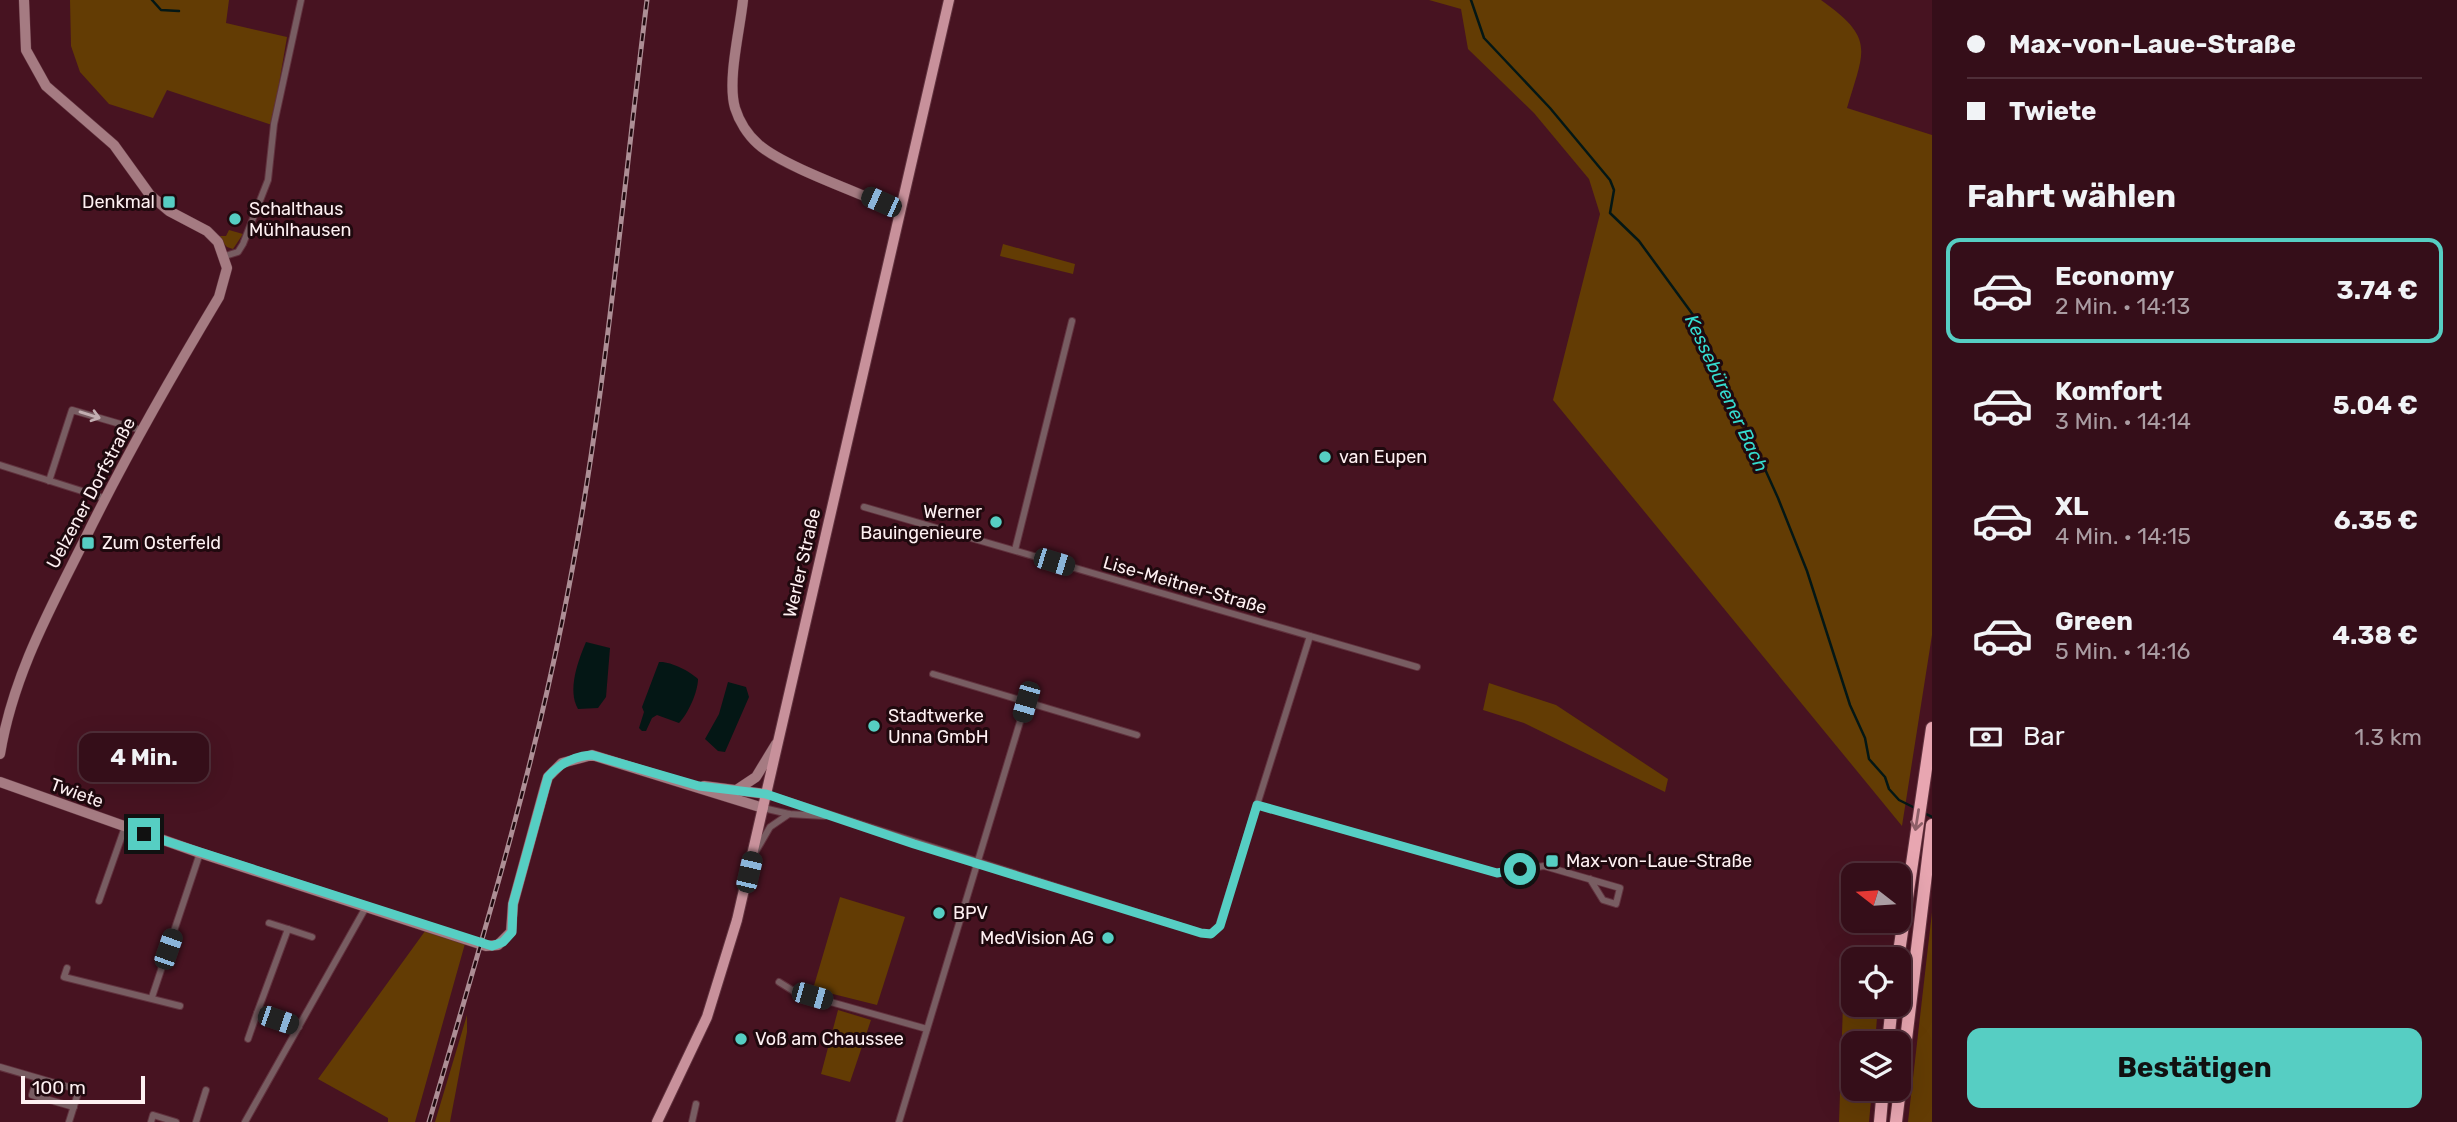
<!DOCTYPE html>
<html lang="de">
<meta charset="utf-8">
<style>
body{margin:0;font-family:Rubik,sans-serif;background:#3d1722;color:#f1f3f6;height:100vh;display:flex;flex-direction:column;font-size:26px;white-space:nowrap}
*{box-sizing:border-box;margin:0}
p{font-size:23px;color:#aa9ca2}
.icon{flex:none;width:38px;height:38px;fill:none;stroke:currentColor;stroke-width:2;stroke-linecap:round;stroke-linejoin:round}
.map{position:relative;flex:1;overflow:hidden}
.side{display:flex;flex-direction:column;background:#350e19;width:525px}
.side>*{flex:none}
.top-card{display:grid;align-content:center;height:154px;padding:0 35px;background:#350e19}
.needle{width:46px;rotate:287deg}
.buttons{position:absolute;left:1841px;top:863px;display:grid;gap:14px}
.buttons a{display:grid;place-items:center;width:70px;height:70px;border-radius:14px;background:#350e19;box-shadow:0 7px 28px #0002,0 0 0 2px #4f2e38;font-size:35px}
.scale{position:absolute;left:21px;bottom:18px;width:124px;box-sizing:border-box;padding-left:7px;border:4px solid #fef0f2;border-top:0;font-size:19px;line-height:24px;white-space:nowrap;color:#fef0f2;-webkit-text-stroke:5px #1f090e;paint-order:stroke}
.end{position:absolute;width:32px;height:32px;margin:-16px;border:9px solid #56cec3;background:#111;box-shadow:0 0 0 4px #111}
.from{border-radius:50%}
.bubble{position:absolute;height:49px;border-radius:14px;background:#350e19;box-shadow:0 7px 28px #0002,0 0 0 2px #4f2e38;font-size:23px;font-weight:700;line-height:49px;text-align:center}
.car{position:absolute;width:21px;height:42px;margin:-21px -10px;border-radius:9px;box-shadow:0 0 5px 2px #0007;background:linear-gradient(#222 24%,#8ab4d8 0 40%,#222 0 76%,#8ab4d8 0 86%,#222 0)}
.top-card b{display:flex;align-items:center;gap:24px;height:66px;font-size:26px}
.top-card b+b{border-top:2px solid #4f2e38}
.top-card i{width:18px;height:18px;background:#f1f3f6}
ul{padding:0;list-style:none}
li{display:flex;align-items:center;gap:21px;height:105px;margin:0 14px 10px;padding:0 21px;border:4px solid transparent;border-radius:14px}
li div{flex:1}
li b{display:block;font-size:26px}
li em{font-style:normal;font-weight:700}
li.current{border-color:#56cec3}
li>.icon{width:63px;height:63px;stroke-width:1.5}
h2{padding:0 35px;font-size:32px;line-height:84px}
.pay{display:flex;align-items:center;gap:18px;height:77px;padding:0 35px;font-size:26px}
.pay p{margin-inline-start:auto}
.button{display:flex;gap:14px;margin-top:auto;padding:14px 35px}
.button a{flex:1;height:80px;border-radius:14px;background:#56cec3;color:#111;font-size:28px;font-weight:700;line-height:80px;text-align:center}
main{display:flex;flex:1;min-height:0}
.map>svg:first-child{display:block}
</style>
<main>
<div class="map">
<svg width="1932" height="1122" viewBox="0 0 1932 1122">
<rect width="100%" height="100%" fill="#471321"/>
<!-- green -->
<g fill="#633c04">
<path d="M70,0H229L226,23L287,37L272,125L167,90L153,118L109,104L80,72L71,46Z"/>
<path d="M1429,0H1821C1876,39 1864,50 1847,108L1932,135V635L1902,826L1553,400L1600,214L1589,179L1534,113L1468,49L1461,9Z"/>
<path d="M229,230L243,234L233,249L227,247L217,236H226Z"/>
<path d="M1003,244L1075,264L1073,274L1000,256Z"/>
<path d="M1489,683L1556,705L1668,779L1665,792L1524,723L1483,710Z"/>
<path d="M840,897L905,917L877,1005L813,989Z"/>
<path d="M1932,912V1122H1908Z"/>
<path d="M428,927L466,940L415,1122H388V1118L318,1079Z"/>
<path d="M1853,982V1004L1878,1005L1875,1043H1853V1088L1872,1089L1869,1122H1839L1843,1004Z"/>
<path d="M838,1010L871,1020L850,1082L821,1074Z"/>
<path d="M467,1015V1032L450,1122H435Z"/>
</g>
<!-- water -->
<g fill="#041715">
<path d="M586,642L610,648L606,697L598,708L578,709C567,690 578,661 586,642Z"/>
<path d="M659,662C670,661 690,671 698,679C698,692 688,714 679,723L657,715L652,718L646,731H642L639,728L644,712L642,707Z"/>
<path d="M728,682L746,687L749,697L725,752L718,751L705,739L719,714Z"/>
</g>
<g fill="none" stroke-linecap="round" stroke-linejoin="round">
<!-- stream -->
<g stroke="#041715" stroke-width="2.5">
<path d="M152,0L161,10L179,11"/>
<path d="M1471,0L1484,38L1550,108L1610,180L1614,190L1610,213L1639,241L1699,323L1778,498L1807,571L1850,705L1865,738L1869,759L1885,777L1889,789L1899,800L1917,809"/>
<path d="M1922,812L1932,817"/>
</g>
<!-- street casing -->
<g stroke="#61323e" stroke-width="8">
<g id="street">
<path d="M225,256L238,252L243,244L268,180L274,124L301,0"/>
<path d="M0,465L104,498"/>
<path d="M49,481L72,410L141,430"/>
<path d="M864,507L1417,667"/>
<path d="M1015,550L1072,321"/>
<path d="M933,674L1137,735"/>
<path d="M766,794L1201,933L1211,934L1219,926L1310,636"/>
<path d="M1257,805L1497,873L1544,866L1620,888L1616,904L1603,900L1590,879"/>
<path d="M763,808L789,814L824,816"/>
<path d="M756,851L770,827L789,814"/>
<path d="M99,901L125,827"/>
<path d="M269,923L288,929"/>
<path d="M67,968L64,977L180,1006"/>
<path d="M779,982L795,992L927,1029"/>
<path d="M152,997L200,853"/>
<path d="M299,1027L257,1013L288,929L312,937"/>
<path d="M248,1039L257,1013"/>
<path d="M0,1067L79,1090L69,1122"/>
<path d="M37,1078L32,1095L74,1107"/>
<path d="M151,1122L153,1115L176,1122"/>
<path d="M196,1122L206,1090"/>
<path d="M245,1122L366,907"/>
<path d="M692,1122L696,1104"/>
<path d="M899,1122L1026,702"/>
</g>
</g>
<!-- secondary casing -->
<g stroke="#61323e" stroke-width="11">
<g id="secondary">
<path d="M743,0C740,30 727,80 735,108C739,121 748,135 758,144C783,167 866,195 900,211"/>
<path d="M0,754C13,676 49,611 84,541C125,457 171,377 219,297L227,268L218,242L207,231L169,211L150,195L114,145L46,86L26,50L24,0"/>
<path d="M0,782L200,853L486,946L498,945L511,932L513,904L545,787L548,777L562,763L592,755L763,808"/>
<path d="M704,786L766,794"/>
<path d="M738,789L756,777L776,744"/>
</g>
</g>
<!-- primary casing -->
<g stroke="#61323e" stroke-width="12">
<path id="primary" d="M657,1122L707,1017L737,920L949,0"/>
</g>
<!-- highway casing -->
<g stroke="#61323e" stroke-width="14">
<g id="highway">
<path d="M1898,959L1932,728"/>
<path d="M1888,1043L1892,1004"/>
<path d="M1880,1122L1883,1088"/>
<path d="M1896,1122L1932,825"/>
</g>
</g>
<!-- street -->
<use href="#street" stroke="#785d62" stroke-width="6"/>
<!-- secondary -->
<use href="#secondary" stroke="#a57b82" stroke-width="10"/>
<!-- primary -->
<use href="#primary" stroke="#c8919b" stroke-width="10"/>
<!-- highway -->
<use href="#highway" stroke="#e8a6b1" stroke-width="12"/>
<!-- rail casing -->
<g stroke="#ad8e95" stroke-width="5">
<path id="rail" d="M429,1122C477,956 528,791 562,622C604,417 621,207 647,0"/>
</g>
<!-- rail -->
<use href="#rail" stroke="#1f090e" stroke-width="2.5" stroke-dasharray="8" stroke-linecap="butt"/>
</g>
<!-- one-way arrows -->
<defs><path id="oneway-shaft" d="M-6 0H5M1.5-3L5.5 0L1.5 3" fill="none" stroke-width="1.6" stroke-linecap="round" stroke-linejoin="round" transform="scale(1.75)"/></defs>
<use stroke="#c2aeb1" href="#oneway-shaft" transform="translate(90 415) rotate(17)"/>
<use stroke="#8e5f68" href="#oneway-shaft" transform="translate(1917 820) rotate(99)"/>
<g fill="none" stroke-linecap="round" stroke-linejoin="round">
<!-- route -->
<path stroke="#56cec3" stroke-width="9" d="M144,834L492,946L503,942L512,932L513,904L548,777C560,763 574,756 592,755L699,786L766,794L914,844L1201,933L1211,934L1220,926L1257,805L1497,873L1520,869"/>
</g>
<!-- markers -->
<g fill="#56cec3" stroke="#1f090e" stroke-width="2.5">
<rect x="162" y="195" width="14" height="14" rx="3.5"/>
<circle cx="235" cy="219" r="7"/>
<circle cx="1325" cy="457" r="7"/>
<circle cx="996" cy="522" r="7"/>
<rect x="81" y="536" width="14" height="14" rx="3.5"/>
<circle cx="874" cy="726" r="7"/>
<rect x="1545" y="854" width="14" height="14" rx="3.5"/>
<circle cx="939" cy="913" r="7"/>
<circle cx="1108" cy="938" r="7"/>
<circle cx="741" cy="1039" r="7"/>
</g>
<g text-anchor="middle" stroke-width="6" stroke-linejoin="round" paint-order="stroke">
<!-- poi labels -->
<g font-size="18" fill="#fef0f2" stroke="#1f090e" text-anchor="start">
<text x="155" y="208" text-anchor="end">Denkmal</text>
<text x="249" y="215">Schalthaus<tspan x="249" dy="21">Mühlhausen</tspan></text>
<text x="1339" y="463">van Eupen</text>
<text x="982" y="518" text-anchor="end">Werner<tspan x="982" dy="21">Bauingenieure</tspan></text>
<text x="102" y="549">Zum Osterfeld</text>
<text x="888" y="722">Stadtwerke<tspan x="888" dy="21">Unna GmbH</tspan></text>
<text x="1566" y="867">Max-von-Laue-Straße</text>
<text x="953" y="919">BPV</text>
<text x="1094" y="944" text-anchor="end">MedVision AG</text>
<text x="755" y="1045">Voß am Chaussee</text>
</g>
<!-- street labels -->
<g font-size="18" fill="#fef0f2" stroke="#1f090e">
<text transform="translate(91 493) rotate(-62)" y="6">Uelzener Dorfstraße</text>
<text transform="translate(802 563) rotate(-77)" y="6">Werler Straße</text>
<text transform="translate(1185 585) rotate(16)" y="6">Lise-Meitner-Straße</text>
<text transform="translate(77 793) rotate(20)" y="6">Twiete</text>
</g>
<!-- water labels -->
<g font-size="19" font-style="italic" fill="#35dbcf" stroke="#1f090e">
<text transform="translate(1727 393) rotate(65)" y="7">Kessebürener Bach</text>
</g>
</g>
</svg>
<div class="buttons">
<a><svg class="needle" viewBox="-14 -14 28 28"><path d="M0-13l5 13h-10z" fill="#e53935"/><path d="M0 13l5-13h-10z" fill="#aa9ca2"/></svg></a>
<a><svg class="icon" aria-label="locate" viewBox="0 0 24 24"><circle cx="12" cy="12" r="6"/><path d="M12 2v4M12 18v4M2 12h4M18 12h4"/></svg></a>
<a><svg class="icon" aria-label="layers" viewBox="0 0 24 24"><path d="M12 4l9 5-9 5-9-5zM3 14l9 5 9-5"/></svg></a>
</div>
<div class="scale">100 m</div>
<i class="end from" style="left:1520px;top:869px"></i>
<i class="end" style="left:144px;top:834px"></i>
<div class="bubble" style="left:79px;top:733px;width:130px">4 Min.</div>
<i class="car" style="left:881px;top:202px;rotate:294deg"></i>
<i class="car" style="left:1054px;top:562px;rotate:107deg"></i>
<i class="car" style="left:1026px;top:702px;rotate:196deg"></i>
<i class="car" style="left:749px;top:872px;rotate:13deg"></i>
<i class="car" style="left:168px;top:949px;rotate:19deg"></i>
<i class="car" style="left:812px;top:996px;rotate:106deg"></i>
<i class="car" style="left:278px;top:1020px;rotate:109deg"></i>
</div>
<section class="side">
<div class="top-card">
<b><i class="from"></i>Max-von-Laue-Straße</b>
<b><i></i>Twiete</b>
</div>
<h2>Fahrt wählen</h2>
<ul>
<li class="current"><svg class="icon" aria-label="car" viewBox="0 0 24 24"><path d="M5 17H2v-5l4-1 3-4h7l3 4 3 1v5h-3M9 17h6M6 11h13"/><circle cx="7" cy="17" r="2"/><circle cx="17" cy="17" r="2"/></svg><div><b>Economy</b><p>2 Min. · 14:13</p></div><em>3.74 €</em></li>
<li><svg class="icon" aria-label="car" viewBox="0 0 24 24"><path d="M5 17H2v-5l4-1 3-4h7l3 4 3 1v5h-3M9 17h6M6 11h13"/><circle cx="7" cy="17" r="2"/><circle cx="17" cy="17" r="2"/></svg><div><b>Komfort</b><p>3 Min. · 14:14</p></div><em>5.04 €</em></li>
<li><svg class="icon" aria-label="car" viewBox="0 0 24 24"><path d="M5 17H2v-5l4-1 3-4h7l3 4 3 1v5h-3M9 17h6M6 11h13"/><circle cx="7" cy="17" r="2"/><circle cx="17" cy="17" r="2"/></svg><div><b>XL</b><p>4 Min. · 14:15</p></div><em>6.35 €</em></li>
<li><svg class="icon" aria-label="car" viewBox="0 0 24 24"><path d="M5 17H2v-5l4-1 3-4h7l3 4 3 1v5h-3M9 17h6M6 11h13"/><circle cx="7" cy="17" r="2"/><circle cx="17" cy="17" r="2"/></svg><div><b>Green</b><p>5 Min. · 14:16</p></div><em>4.38 €</em></li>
</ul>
<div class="pay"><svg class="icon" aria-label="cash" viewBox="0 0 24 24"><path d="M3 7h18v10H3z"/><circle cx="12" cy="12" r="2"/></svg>Bar<p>1.3 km</p></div>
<div class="button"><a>Bestätigen</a></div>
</section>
</main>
